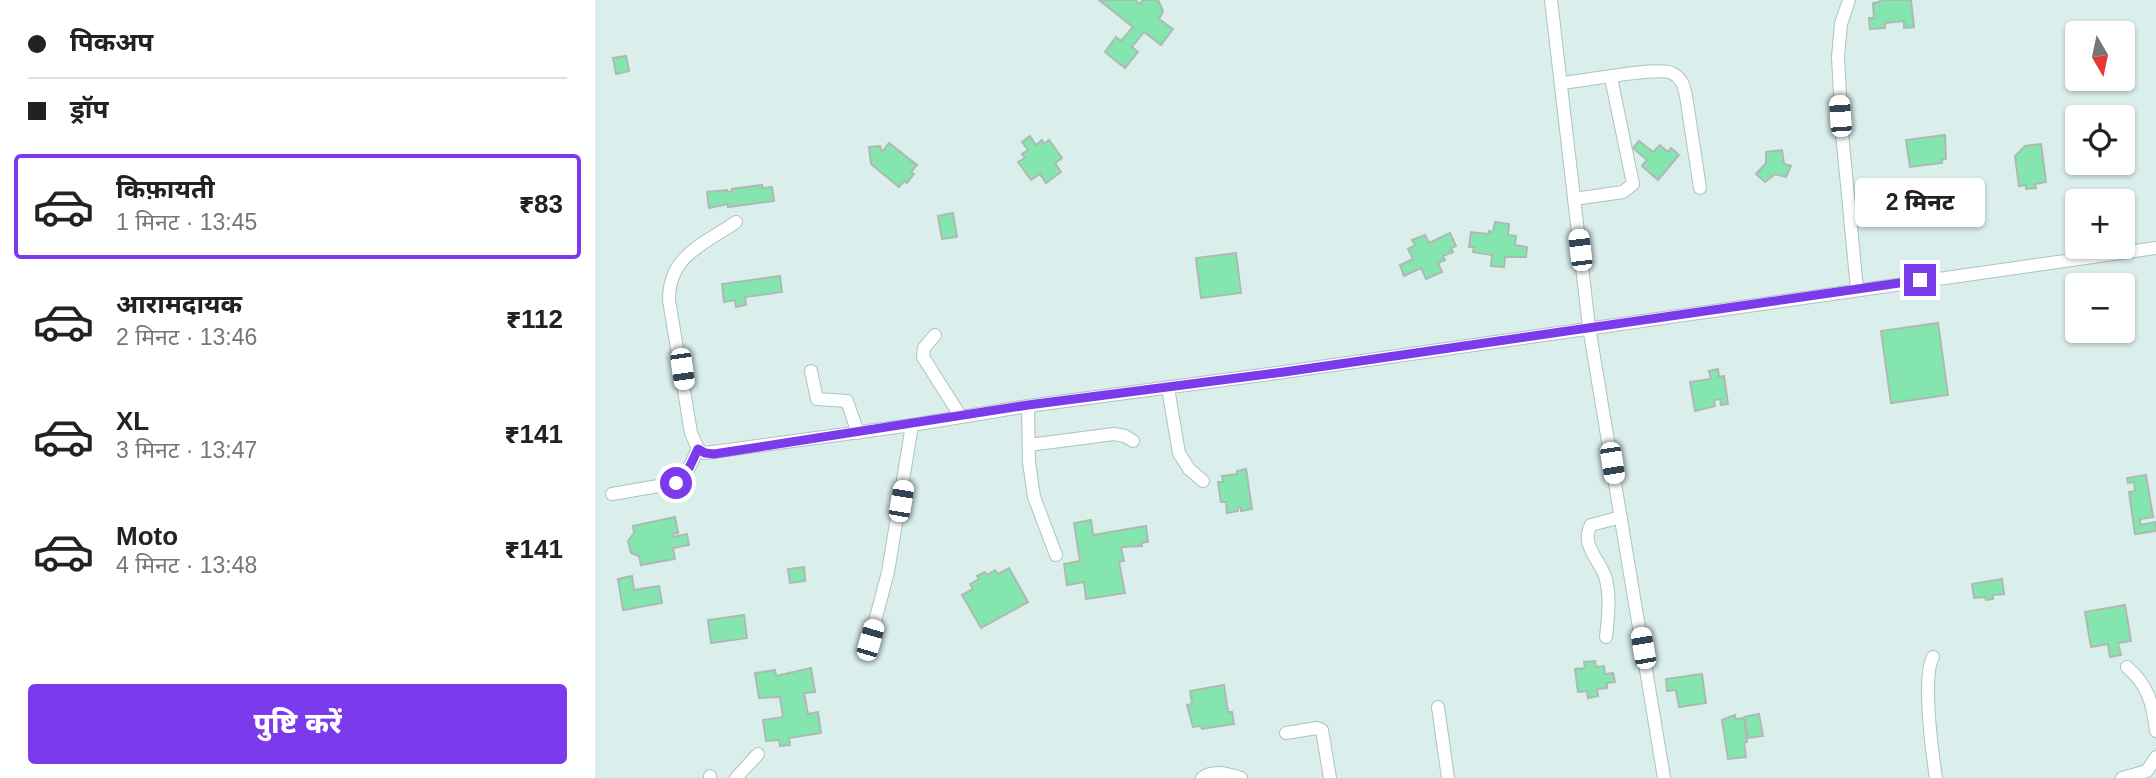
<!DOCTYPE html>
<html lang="hi">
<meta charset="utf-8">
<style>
body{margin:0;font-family:Helvetica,"Noto Sans Devanagari",sans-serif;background:#f6f6f6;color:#222;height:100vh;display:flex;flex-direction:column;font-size:26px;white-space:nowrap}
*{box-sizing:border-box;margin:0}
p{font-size:23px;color:#767676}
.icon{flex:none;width:38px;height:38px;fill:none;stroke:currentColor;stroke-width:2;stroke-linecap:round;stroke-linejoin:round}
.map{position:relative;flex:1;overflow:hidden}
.drawer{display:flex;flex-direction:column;background:#fff;width:595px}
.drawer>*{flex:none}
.banner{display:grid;align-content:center;height:154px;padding:0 28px;background:#fff}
.needle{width:46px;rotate:171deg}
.controls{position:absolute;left:1470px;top:21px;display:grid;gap:14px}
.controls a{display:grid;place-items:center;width:70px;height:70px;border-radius:7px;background:#fff;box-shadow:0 2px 5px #0004;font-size:35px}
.end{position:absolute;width:32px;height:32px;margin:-16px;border:9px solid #7c3aed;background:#fff;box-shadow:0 0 0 4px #fff}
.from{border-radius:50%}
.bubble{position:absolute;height:49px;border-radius:7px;background:#fff;box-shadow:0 2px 5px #0004;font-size:23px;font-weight:800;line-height:49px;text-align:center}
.car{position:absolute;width:21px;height:42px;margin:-21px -10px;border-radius:9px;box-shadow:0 0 5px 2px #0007;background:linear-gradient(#fff 24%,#345 0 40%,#fff 0 76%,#345 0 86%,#fff 0)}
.banner b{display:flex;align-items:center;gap:24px;height:66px;font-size:26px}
.banner b+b{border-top:2px solid #e0e0e0}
.banner i{width:18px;height:18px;background:#222}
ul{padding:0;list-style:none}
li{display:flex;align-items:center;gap:21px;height:105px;margin:0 14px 10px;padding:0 14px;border:4px solid transparent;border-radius:7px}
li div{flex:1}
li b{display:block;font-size:26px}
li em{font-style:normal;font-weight:800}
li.active{border-color:#7c3aed}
li>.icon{width:63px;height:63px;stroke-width:1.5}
.action{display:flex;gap:14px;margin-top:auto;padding:14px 28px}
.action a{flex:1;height:80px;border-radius:7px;background:#7c3aed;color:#fff;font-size:28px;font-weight:800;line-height:80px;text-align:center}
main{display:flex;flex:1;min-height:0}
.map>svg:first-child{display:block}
</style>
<main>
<section class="drawer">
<div class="banner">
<b><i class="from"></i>पिकअप</b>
<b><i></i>ड्रॉप</b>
</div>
<ul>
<li class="active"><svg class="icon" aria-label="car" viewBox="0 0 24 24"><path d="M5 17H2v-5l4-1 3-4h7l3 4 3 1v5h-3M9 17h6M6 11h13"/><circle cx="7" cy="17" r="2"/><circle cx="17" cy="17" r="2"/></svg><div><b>किफ़ायती</b><p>1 मिनट · 13:45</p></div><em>₹83</em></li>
<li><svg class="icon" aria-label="car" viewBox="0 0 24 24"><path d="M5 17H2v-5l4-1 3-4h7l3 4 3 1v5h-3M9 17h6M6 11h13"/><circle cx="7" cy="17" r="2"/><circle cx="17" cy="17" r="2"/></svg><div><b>आरामदायक</b><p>2 मिनट · 13:46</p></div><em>₹112</em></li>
<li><svg class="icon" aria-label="car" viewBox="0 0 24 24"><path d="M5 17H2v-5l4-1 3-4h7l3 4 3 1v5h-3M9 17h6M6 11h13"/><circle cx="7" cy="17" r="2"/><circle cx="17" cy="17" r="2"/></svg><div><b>XL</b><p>3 मिनट · 13:47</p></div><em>₹141</em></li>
<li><svg class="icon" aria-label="car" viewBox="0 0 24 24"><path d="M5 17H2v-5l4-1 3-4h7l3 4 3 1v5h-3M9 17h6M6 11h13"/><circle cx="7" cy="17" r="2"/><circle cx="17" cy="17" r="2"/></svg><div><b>Moto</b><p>4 मिनट · 13:48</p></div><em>₹141</em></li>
</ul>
<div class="action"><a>पुष्टि करें</a></div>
</section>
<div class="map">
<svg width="1561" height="778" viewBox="0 0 1561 778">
<rect width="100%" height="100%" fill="#daeeeb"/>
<!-- building -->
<g fill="#85e5af" stroke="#acbbb2" stroke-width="2">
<path d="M504,0H540L545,4L548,0H563L568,11L564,19L578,29L566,45L549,32L537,47L543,52L530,68L510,52L521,37L526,41L538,27Z"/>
<path d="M1285,0H1316L1319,27L1309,28V21L1290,23V28L1275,29L1274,18H1279L1278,3L1285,2Z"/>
<path d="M31,56L34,71L21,74L18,58Z"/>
<path d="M1350,135L1351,159L1346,160L1347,163L1315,167L1311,140Z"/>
<path d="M435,136L441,145L447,140L449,144L454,140L467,158L460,163L466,172L451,183L445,174L436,180L423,162L430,158L427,154L433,150L427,142Z"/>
<path d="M1044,141L1058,152L1065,145L1073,152L1076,148L1084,155L1063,180L1047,166L1052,160L1038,148Z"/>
<path d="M294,143L322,165L316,172L319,174L312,183L309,181L304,187L276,164L274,147L285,146L287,152Z"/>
<path d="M1446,144L1451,182L1440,184L1441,188L1431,189V185L1424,186L1420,156L1430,146Z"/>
<path d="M1187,150L1189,164L1196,166L1191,177L1180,174L1170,182L1161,174L1171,163V152Z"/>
<path d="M167,185V188L177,187L179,201L133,207V204L114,208L112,192L132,190V192L137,191V189Z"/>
<path d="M358,213L362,237L347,239L343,216Z"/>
<path d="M900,222L914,224L913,235L921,236L920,245L932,247L931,257H910L909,267L896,266L897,255L878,252L879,247H874L876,232L893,234L894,231L898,232Z"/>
<path d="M855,233L861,246L856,248L858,252L848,256L850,260L843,263L847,272L831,279L826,268L809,276L805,265L818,259L813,249L820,245L817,240L830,235L834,243Z"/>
<path d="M641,253L646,293L606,298L601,258Z"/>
<path d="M185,276L187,292L150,297L151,305L141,307L140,300L129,302L127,284Z"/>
<path d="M1343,323L1353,395L1296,403L1286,331Z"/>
<path d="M1123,369L1124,377L1129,376L1133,404L1126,405L1125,399L1119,400L1120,406L1100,411L1095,382L1116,379L1114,371Z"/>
<path d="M651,469L657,509L646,511V507L643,508V511L632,513L631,502H626L623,482H628L627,476L642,474V471Z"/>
<path d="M1551,475L1558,517L1545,519V525L1561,522V531L1540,534L1534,492L1540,491L1539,482L1533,483L1532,478Z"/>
<path d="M80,517L83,533L77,534L78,537L92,534L94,545L78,548L80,559L46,565L44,556L36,553L33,541L39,533L38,526Z"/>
<path d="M496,520L498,535L551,526L553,542L546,543L547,546L526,547L529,561L524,562L530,593L491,599L489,582L472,585L469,564L485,561L479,523Z"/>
<path d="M209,567L210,581L195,583L193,569Z"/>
<path d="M414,568L433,602L386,628L367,595L378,589L375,584L384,579L382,576L390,572L392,575L400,570L403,574Z"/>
<path d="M37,576L39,590L64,586L67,603L28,610L23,579Z"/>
<path d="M1407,579L1409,594L1398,595V599L1391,600L1390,597L1379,598L1377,584Z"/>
<path d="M1530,605L1536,641L1523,643L1526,655L1515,657L1513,644L1496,647L1490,612Z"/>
<path d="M149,615L152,638L116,643L113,620Z"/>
<path d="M1000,661L1001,667L1009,666L1010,674L1018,673L1020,682L1012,683V688L1002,689L1003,696L993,698L992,691L983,692L980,669L990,668L989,662Z"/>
<path d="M216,668L220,692L209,693L213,714L223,712L226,733L194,738L195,745L185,746L184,740L171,741L168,720L188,717L185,697L164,698L160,673L180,670L181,676Z"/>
<path d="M1107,674L1111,703L1084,707L1081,690L1072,691L1071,679Z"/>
<path d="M629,685L633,712H637L639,724L607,729L606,726L598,727L592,705L597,704L595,691Z"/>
<path d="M1164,714L1168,736L1153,738L1149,717Z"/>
<path d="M1140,715V719L1149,718L1152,742L1149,743L1151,757L1133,759L1127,720Z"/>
</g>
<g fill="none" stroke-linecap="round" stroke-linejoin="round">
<!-- minor casing -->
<g stroke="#aec2bf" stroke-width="14">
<g id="minor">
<path d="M956,0L994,327L1069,778"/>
<path d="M1254,0L1246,24L1243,57L1247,133L1262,289"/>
<path d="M968,83C989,81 1063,66 1077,73C1087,78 1089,86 1091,96L1105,188"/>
<path d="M979,199L1028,192L1038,184L1016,78"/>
<path d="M141,222C108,245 74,255 74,300L96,433L103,449L110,453L317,425L433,406L689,372L1561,248"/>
<path d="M340,335L329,348L328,357L366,417"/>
<path d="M216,371L222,399L252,401L263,433"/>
<path d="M573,388L584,453L594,469L608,481"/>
<path d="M433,406L434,462L439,497L461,555"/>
<path d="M434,445L519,434L530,436L538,441"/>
<path d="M17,494L81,483L94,468L103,449"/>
<path d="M1011,637C1013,617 1016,596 1010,576C1004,560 985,543 996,525L1026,517"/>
<path d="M275,640L293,572L317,425"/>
<path d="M1338,657C1327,677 1337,752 1341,778"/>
<path d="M1532,667C1553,685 1558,704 1561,731"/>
<path d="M843,707L853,778"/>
<path d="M691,733L722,728L727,730L735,778"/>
<path d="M115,776V778"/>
<path d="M141,778L163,754"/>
<path d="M607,778C619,769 633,774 646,778"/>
<path d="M1527,778L1552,771L1561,757"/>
</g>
</g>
<!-- minor -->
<use href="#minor" stroke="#fff" stroke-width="12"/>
</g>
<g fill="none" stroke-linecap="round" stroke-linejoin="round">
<!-- route -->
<path stroke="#7c3aed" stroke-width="9" d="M81,483L94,468L103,449L110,453L119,454L433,405L689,372L1325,280"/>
</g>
</svg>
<div class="controls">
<a><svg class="needle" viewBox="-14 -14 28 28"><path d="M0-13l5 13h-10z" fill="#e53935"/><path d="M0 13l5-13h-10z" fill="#767676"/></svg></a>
<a><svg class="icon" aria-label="locate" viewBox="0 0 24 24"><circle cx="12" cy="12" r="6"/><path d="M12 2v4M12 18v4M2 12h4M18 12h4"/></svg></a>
<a>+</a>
<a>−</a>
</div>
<i class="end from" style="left:81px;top:483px"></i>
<i class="end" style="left:1325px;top:280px"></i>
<div class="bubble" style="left:1260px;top:178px;width:130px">2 मिनट</div>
<i class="car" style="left:1245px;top:116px;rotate:356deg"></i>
<i class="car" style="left:985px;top:250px;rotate:353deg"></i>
<i class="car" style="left:87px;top:369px;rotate:172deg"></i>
<i class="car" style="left:1017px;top:463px;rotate:171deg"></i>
<i class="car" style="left:306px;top:501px;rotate:10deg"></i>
<i class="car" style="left:275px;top:640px;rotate:16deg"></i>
<i class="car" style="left:1048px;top:648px;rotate:350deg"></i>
</div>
</main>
